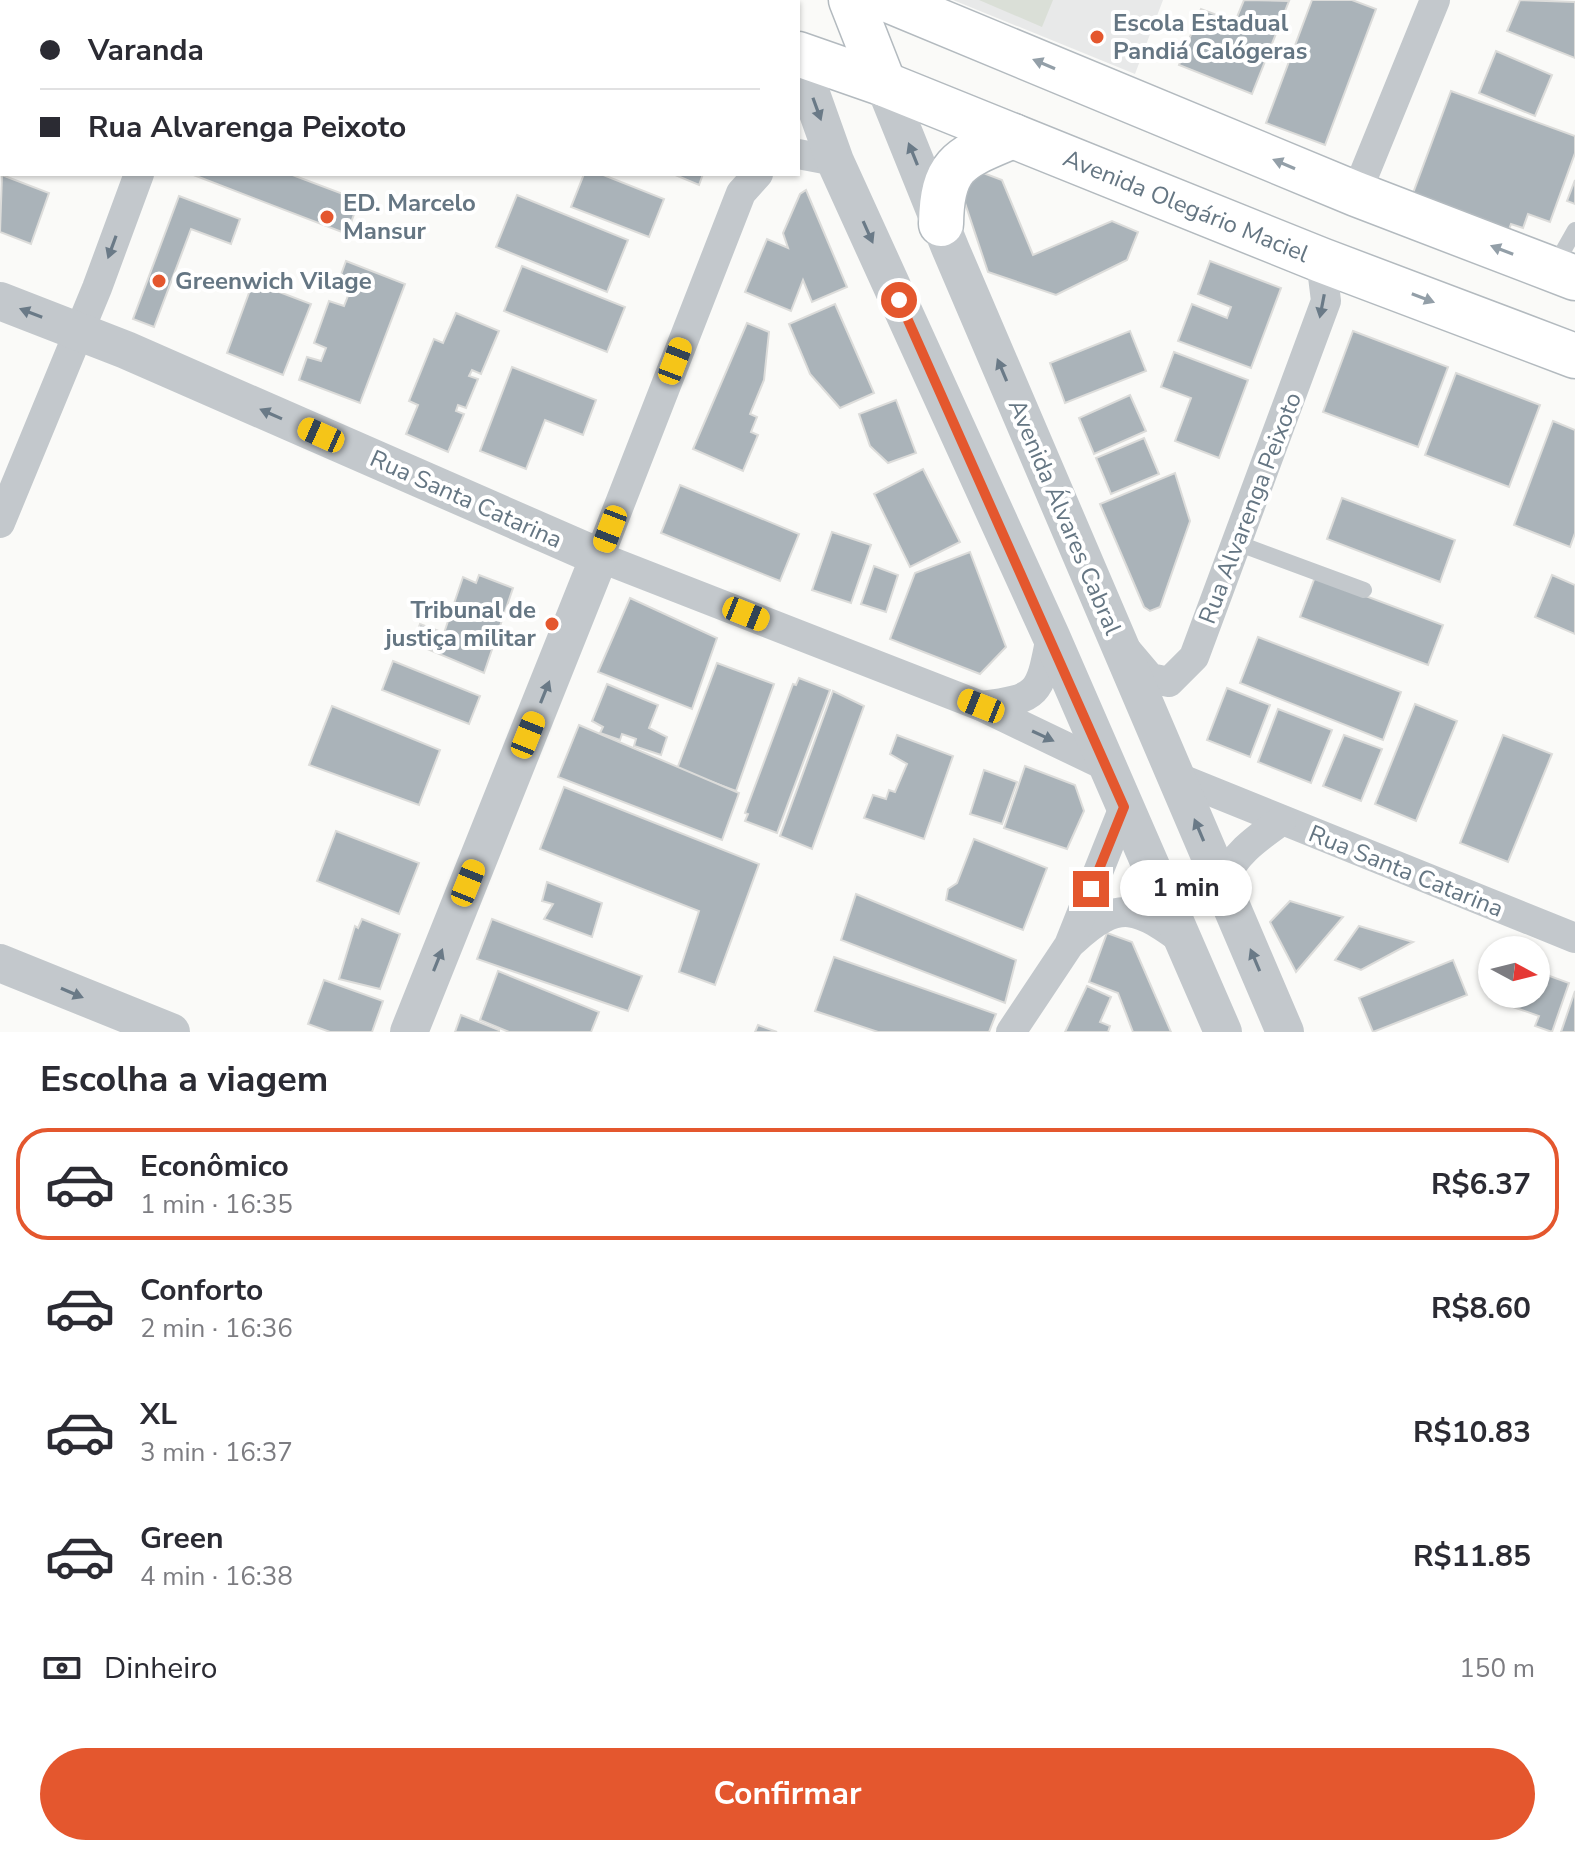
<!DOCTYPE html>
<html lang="pt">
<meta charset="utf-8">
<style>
body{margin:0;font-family:"Nunito Sans",sans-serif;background:#f7f7f7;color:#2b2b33;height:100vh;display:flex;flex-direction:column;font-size:30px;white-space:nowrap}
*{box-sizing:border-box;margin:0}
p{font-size:26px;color:#7c7c81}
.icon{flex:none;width:44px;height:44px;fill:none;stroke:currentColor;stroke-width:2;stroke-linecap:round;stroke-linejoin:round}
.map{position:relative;height:1032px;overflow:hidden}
.sheet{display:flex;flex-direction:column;background:#fff;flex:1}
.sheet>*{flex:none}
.hud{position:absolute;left:0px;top:0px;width:800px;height:176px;box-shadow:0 2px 6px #0004;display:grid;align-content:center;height:176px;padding:0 40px;background:#fff}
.needle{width:52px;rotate:97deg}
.tools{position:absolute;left:1478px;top:936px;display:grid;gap:16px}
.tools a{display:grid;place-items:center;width:72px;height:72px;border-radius:50%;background:#fff;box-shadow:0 2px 6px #0004;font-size:40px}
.end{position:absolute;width:36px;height:36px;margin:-18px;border:10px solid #e4572e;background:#fff;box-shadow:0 0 0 4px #fff}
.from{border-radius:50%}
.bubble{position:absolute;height:56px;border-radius:28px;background:#fff;box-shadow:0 2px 6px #0004;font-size:26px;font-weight:700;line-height:56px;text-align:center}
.car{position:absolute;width:24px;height:48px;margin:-24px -12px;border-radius:10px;box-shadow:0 0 6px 2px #0007;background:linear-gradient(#f5c518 24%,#345 0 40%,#f5c518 0 76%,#345 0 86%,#f5c518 0)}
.hud b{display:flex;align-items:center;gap:28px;height:76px;font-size:30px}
.hud b+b{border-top:2px solid #e1e1e2}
.hud i{width:20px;height:20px;background:#2b2b33}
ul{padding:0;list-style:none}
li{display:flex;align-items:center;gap:24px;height:112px;margin:0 16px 12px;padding:0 24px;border:4px solid transparent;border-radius:32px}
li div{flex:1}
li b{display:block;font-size:30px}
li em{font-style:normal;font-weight:700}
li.current{border-color:#e4572e}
li>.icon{width:72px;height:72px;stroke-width:1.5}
h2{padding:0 40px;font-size:36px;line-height:96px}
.pay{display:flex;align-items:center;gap:20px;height:88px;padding:0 40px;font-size:30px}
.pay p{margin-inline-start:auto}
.cta{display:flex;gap:16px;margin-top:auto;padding:16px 40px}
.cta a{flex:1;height:92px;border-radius:48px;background:#e4572e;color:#fff;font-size:32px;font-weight:700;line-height:92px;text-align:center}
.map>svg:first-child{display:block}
</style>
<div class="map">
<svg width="1575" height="1032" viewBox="0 0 1575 1032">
<rect width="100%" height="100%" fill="#fafaf8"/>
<!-- built -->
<path fill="#e8e9e9" d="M953,0H1163L1135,74Z"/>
<!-- green -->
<path fill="#dadfd7" d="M979,0H1053L1042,27Z"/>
<!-- building -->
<g fill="#aab3b9" stroke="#dcdcda" stroke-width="2">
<path d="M0,0H75L2,2V17Z"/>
<path d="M316,0H350L315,2Z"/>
<path d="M447,0H482L487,2H447Z"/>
<path d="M1244,0L1289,1L1252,94L1179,65L1201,9L1235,22Z"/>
<path d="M1312,0H1352L1376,9L1325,145L1266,123Z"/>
<path d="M1520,0L1575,2V58L1507,31Z"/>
<path d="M0,49L2,50V86L0,85Z"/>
<path d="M1496,51L1552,75L1535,116L1479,93Z"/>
<path d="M1451,91L1575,136V153L1550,222L1528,214L1523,228L1511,224L1505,240L1409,204Z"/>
<rect x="0" y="112" width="2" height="43"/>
<path d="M970,168L1002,180L1033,255L1112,221L1138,232L1127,260L1056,295L988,272L961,191Z"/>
<path d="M191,174H290L359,200L347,234Z"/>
<path d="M584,174H601L664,199L649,237L571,207Z"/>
<path d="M673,174H703L699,185Z"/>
<path d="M2,175L49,193L31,244L0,232Z"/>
<path d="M1575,180V204L1567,201Z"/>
<path d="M806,190L847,287L812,302L803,280L791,311L745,292L767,239L788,248L783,233L800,194Z"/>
<path d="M517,195L628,240L607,292L496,247Z"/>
<path d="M179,196L240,219L231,244L191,229L154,327L133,319Z"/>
<path d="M346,261L405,284L360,403L299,380L307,357L321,361L326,348L314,343L329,301L344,306L351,288L338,283Z"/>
<path d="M1210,261L1281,288L1251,368L1178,341L1192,304L1227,318L1231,307L1198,294Z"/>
<path d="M522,266L625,307L607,352L504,311Z"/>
<path d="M253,282L311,304L283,375L227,353Z"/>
<path d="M835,304L874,393L840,408L810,374L789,324Z"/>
<path d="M456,313L499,331L481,374L472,370L469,376L478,379L466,408L458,405L456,411L464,414L448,452L406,434L418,405L409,401L434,339L443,343Z"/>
<path d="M747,323L769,332L764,380L750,414L757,417L751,432L758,435L743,471L693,449Z"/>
<path d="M1130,331L1146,371L1065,403L1050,363Z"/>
<path d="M1353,331L1448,367L1418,447L1323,412Z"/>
<path d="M1174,352L1248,380L1219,458L1175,441L1191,398L1161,387Z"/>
<path d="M512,367L596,400L583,435L545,420L526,469L480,451Z"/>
<path d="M1456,373L1540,405L1509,487L1425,455Z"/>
<path d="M1130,395L1146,431L1094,454L1079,418Z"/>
<path d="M896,400L916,453L888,463L870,446L859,414Z"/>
<path d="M1553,421L1575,430V533L1570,547L1514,525Z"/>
<path d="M1144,438L1159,474L1111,494L1096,458Z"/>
<path d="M923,469L960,542L910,567L874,494Z"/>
<path d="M1175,473L1190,521L1160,607L1150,611L1144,607L1100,504Z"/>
<path d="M680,485L799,534L780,581L661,533Z"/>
<path d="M1342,498L1455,540L1440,582L1327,539Z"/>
<path d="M832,532L871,545L851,603L812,590Z"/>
<path d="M970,552L1006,647L980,674L890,639L915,573Z"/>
<path d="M874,566L898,575L886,612L861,604Z"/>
<path d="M479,575L513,588L484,673L413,643L420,624L444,633L463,577L476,583Z"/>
<path d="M1552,575L1575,585V634L1535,617Z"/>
<path d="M1315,577L1443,625L1428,665L1300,617Z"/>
<path d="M630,598L717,638L692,709L598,672Z"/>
<path d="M1258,637L1401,692L1383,740L1240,683Z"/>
<path d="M393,661L480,696L469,724L382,690Z"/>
<path d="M717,663L774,684L736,791L677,769Z"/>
<path d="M799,678L830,690L777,833L745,821L748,814L745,813L793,684L796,685Z"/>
<path d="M607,684L658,705L649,728L667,737L661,755L634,746L636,739L622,734L620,740L600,733L603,727L592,721Z"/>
<path d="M1227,688L1270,705L1250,757L1207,740Z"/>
<path d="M833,691L864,706L812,849L780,836Z"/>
<path d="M1415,704L1457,721L1416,821L1375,804Z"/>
<path d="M332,706L440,750L419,805L309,765Z"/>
<path d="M1278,709L1332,730L1311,783L1258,762Z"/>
<path d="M579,725L739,793L722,840L558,777Z"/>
<path d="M897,735L953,756L924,839L864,818L873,795L886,799L889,790L895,792L907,764L890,754Z"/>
<path d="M1344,735L1382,749L1361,801L1323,786Z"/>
<path d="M1503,735L1552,754L1508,862L1460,843Z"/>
<path d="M1025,766L1075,785L1084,811L1067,849L1004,828Z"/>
<path d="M984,770L1017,782L1002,824L970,814Z"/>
<path d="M564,787L759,864L715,985L679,972L699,911L540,849Z"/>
<path d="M336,831L419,863L399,914L317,881Z"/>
<path d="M974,839L1047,868L1023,930L946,900L948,889L957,883Z"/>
<path d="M547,882L602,903L592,937L544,919L553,904L542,901Z"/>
<path d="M856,894L1016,960L1005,1003L841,940Z"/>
<path d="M1290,901L1343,917L1296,972L1270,922Z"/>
<path d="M362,919L400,934L380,989L339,979L355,926L358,928Z"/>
<path d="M492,919L642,976L628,1011L477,959Z"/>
<path d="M1359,926L1413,942L1361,970L1335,960Z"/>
<path d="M1107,933L1132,942L1171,1032H1133L1118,993L1089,982Z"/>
<path d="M834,957L996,1014L989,1032H878L815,1011Z"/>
<path d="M1453,960L1467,995L1373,1032L1359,998Z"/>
<path d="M498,971L599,1012L591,1032H509L480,1020Z"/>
<path d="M1536,971L1569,983L1552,1032L1535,1026L1539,1016L1513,1007L1517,994H1536Z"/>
<path d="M324,980L383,1001L372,1032H330L308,1024Z"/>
<path d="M1087,986L1111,997L1100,1022L1110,1026L1108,1032H1065Z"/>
<path d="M1575,991V1032H1561Z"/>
<path d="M461,1015L499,1030V1032H455Z"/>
<path d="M758,1025L777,1032H755Z"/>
</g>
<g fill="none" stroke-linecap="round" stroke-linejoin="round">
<!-- secondary casing -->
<g stroke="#b3babf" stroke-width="47">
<g id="secondary">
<path d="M659,0L664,2"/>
<path d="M851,0L884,84"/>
<path d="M888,0L1356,194L1575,278"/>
<path d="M798,54L884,84L1321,260L1575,356"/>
<path d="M941,224C942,162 961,158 1013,136"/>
</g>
</g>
<!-- service -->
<g stroke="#c3c8cc" stroke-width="16">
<path d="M1554,267L1575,230"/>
<path d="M1237,543L1364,590"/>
</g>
<!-- minor -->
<g stroke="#c3c8cc" stroke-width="30">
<path d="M202,2L203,0"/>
<path d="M798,154L835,161"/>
<path d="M758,174L741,193L599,557L981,706L1106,766"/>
<path d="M1356,194L1435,0"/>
<path d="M0,523L97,288L139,174"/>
<path d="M1128,652L1150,678L1169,682L1194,657L1326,301L1321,260"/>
<path d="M981,706C1040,699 1040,693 1051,636"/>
<path d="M1176,777L1575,938"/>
<path d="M1222,883C1234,854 1256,839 1281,821"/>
<path d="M1073,941C1120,897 1138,908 1185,942"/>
<path d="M1011,1032L1069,945L1124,807"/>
</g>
<!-- tertiary -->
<g stroke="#c3c8cc" stroke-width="38">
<path d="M798,57L835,161L1051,636L1223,1032"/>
<path d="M884,84L951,250L1285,1032"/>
<path d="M0,301L126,350L599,557L409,1032"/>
<path d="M0,963L171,1032"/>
</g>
<!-- secondary -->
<use href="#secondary" stroke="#fff" stroke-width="44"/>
</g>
<!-- one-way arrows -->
<defs><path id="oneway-solid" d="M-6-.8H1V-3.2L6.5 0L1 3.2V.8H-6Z" transform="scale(2)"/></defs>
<g fill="#939fa8">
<use href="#oneway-solid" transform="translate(1044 64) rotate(-157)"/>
<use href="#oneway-solid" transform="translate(1284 164) rotate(-157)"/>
<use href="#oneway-solid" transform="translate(1502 250) rotate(-159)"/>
<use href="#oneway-solid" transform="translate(1423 298) rotate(21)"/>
</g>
<g fill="#6a7a87">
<use href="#oneway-solid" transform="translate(817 109) rotate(70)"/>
<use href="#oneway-solid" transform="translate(913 154) rotate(-112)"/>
<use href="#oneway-solid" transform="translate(868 232) rotate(66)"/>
<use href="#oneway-solid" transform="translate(112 247) rotate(110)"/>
<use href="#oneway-solid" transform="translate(1322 306) rotate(101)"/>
<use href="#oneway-solid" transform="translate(31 313) rotate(-159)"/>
<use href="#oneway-solid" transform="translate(1002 370) rotate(-113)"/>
<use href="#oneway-solid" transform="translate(271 414) rotate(-156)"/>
<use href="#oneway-solid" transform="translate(545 692) rotate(-68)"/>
<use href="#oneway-solid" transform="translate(1043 736) rotate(25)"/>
<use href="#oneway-solid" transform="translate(1199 830) rotate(-113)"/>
<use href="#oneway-solid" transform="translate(438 960) rotate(-68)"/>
<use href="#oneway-solid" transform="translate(1255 960) rotate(-113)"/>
<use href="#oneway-solid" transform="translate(72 993) rotate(23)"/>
</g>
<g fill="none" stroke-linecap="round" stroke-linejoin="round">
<!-- route -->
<path stroke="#e4572e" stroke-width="10" d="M899,300L1124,807L1091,889"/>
</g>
<!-- markers -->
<g fill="#e4572e" stroke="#fff" stroke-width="3">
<circle cx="1097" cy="37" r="8"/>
<circle cx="327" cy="217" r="8"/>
<circle cx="159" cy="281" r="8"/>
<circle cx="552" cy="624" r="8"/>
</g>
<g text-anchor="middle" stroke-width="8" stroke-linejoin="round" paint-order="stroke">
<!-- poi labels -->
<g font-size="24" font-weight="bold" fill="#657683" stroke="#fff" text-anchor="start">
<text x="1113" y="31">Escola Estadual<tspan x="1113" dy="28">Pandiá Calógeras</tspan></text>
<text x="343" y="211">ED. Marcelo<tspan x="343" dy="28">Mansur</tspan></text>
<text x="175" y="289">Greenwich Vilage</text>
<text x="536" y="618" text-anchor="end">Tribunal de<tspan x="536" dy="28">justiça militar</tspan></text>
</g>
<!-- street labels -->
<g font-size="24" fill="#657683" stroke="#fff">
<text transform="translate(1186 206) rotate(22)" y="8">Avenida Olegário Maciel</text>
<text transform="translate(466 499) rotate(24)" y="8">Rua Santa Catarina</text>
<text transform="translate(1250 508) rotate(-69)" y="8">Rua Alvarenga Peixoto</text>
<text transform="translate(1065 517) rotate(67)" y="8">Avenida Álvares Cabral</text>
<text transform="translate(1406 871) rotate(22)" y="8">Rua Santa Catarina</text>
</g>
</g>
</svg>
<div class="tools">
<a><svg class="needle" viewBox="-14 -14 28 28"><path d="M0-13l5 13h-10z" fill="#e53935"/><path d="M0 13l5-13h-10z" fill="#7c7c81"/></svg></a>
</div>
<i class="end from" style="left:899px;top:300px"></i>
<i class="end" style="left:1091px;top:889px"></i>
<div class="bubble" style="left:1120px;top:860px;width:132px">1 min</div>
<i class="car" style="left:675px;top:361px;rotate:21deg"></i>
<i class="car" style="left:321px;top:435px;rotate:294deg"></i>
<i class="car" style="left:610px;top:529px;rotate:201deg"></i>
<i class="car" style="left:746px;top:614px;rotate:112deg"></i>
<i class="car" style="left:981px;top:706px;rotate:292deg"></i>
<i class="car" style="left:528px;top:735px;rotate:22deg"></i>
<i class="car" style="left:468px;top:883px;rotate:22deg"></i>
<div class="hud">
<b><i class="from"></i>Varanda</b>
<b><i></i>Rua Alvarenga Peixoto</b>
</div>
</div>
<section class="sheet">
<h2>Escolha a viagem</h2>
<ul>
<li class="current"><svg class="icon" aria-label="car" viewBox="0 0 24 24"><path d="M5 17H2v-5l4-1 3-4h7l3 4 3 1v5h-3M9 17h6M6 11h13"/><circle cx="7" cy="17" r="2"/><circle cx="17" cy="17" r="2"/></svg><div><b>Econômico</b><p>1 min · 16:35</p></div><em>R$6.37</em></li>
<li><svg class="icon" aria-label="car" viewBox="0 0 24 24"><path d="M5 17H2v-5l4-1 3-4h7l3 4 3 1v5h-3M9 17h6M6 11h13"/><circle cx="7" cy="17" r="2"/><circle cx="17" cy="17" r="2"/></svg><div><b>Conforto</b><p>2 min · 16:36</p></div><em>R$8.60</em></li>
<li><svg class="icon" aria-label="car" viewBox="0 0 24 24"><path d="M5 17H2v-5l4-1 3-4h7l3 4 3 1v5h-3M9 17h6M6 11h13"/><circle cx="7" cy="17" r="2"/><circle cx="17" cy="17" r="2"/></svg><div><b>XL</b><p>3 min · 16:37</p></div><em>R$10.83</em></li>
<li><svg class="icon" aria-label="car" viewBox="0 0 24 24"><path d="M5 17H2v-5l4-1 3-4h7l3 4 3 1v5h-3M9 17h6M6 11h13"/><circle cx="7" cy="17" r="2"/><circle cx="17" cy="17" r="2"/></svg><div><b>Green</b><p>4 min · 16:38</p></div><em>R$11.85</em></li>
</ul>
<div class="pay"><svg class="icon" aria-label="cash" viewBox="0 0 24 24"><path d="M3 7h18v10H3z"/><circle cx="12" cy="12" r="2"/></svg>Dinheiro<p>150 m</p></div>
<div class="cta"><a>Confirmar</a></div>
</section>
